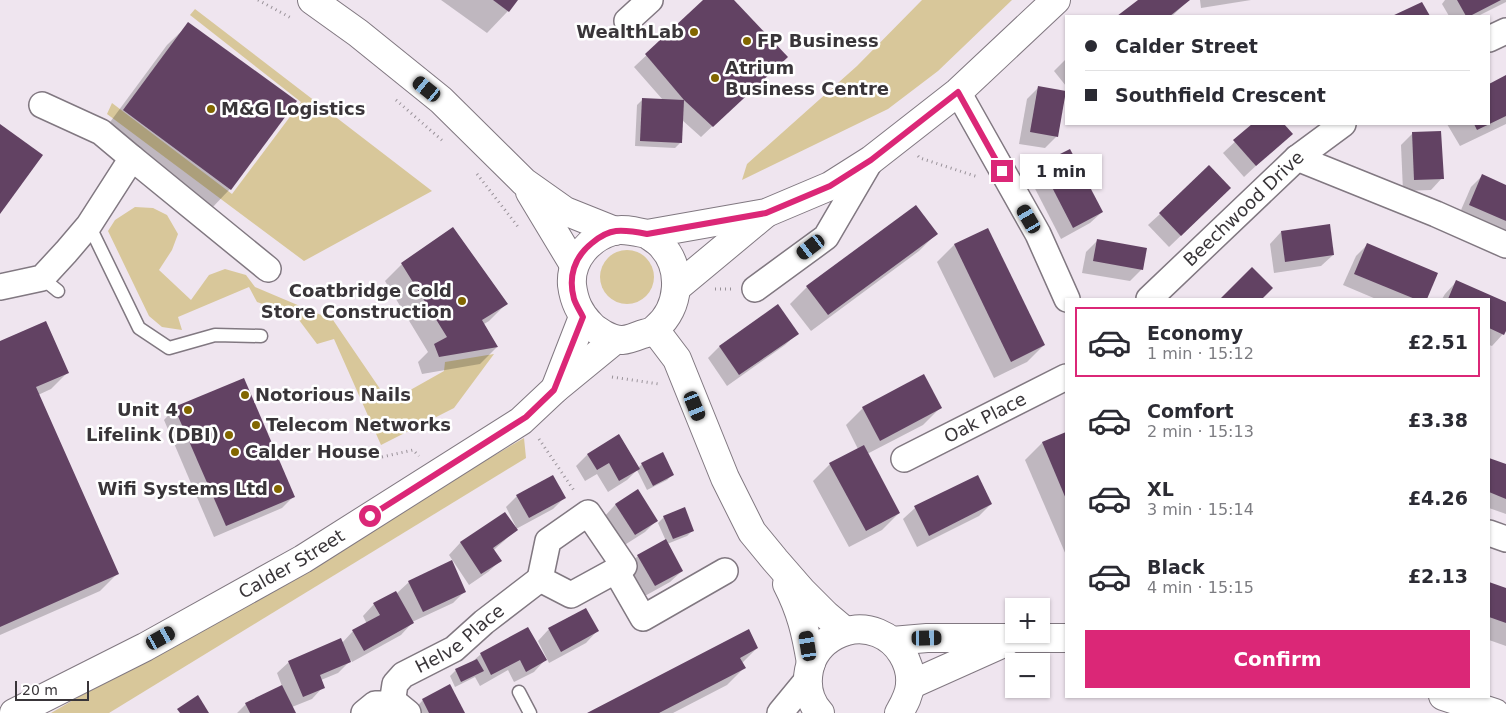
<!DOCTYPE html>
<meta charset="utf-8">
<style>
body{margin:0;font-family:"DejaVu Sans",sans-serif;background:#f7f7f7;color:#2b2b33;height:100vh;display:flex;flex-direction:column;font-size:19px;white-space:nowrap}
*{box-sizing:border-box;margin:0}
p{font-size:16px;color:#7c7c81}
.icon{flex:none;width:28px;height:28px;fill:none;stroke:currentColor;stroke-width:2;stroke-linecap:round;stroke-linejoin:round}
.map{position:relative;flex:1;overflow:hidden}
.drawer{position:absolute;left:1065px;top:298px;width:425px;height:400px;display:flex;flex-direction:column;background:#fff;border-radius:0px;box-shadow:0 1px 4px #0004}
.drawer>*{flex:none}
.banner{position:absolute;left:1065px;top:15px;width:425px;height:110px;border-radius:0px;box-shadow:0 1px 4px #0004;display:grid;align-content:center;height:110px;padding:0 20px;background:#fff}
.tools{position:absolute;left:1005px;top:598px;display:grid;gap:10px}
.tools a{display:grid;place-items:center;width:45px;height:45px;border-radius:0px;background:#fff;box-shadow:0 1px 4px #0004;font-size:25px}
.scale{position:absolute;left:15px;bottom:12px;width:74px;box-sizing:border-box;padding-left:5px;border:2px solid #393539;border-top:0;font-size:14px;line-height:18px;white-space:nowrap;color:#393539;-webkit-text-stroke:4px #fff;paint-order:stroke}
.end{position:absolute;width:22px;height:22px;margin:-11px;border:6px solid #db2777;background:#fff;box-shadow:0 0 0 2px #fff}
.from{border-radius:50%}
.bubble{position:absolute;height:35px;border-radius:0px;background:#fff;box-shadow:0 1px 4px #0004;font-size:16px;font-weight:700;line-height:35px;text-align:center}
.car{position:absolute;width:15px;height:30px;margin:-15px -8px;border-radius:6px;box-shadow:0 0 4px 1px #0007;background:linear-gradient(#222 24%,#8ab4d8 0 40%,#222 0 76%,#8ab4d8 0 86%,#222 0)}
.banner b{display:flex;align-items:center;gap:18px;height:48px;font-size:19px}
.banner b+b{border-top:1px solid #e1e1e2}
.banner i{width:12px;height:12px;background:#2b2b33}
ul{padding:9px 0 0;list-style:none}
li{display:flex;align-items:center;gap:15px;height:70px;margin:0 10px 8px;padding:0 10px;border:2px solid transparent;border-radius:0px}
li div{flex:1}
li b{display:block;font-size:19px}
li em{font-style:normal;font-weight:700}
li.active{border-color:#db2777}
li>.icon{width:45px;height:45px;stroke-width:1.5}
.primary-button{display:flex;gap:10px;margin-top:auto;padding:10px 20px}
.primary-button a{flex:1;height:58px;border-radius:0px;background:#db2777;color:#fff;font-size:20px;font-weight:700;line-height:58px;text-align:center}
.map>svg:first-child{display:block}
</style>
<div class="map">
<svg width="1506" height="713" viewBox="0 0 1506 713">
<rect width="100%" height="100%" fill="#efe5ef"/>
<!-- green -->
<g fill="#d8c79a">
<path d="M922,0H1012L938,71L888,109L742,180L747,164L857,66Z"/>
<path d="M195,9L432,191L304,261L107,114L112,103L232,194L301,102L190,15Z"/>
<path d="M135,207L153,208L167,215L178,234L172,250L159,270L191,300L209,275L225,269L246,275L255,287L333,320L389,402L444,371L445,362L494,354L454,408L381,445L334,339L317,344L296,316L257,302L249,287L178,317L182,330L162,327L149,316L108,231L115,220Z"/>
<circle cx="627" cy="277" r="27"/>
<path d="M524,438L526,458L109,713H51Z"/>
</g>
<!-- shadow -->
<g fill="#0003">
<path d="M441,0H516L508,11L487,33Z"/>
<path d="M705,0H732L774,68L701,137L682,120L681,142L675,148L635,146L637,105L643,99L663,100L634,67Z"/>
<path d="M1140,0H1189L1172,16H1119Z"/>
<path d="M1200,0H1251L1201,8Z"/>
<path d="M1445,0H1506V2L1478,16H1449L1442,4Z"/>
<path d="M189,24L230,189L209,211L102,133L167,45Z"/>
<path d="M1066,59V86L1054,71Z"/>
<path d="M1506,77V124L1460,146L1447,124H1489V85Z"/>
<path d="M1038,88L1056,137L1045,148L1019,144L1027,99Z"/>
<path d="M1254,124H1282L1291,133L1244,177L1223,153Z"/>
<path d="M1412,134L1442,178L1431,190L1403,191L1401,145Z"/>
<path d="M1069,151L1102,212L1090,223L1061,239L1029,177L1040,165Z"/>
<path d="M1482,176L1506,186V237L1458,217L1471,187Z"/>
<path d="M1218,200L1169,247L1148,225L1160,214Z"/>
<path d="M987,229L1044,345L1027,362L994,378L937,262L954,245Z"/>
<path d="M1281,232L1333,255L1321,266L1274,273L1270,244Z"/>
<path d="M936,234L919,251L811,331L790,304L807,287Z"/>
<path d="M1098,240L1145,249L1141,270L1130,281L1082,273L1086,252Z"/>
<path d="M1367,245L1426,299H1376L1343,285L1356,256Z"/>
<path d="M402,264L506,304L489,321L484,324L497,347L480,364L422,374L418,362L428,352L385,281Z"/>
<path d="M1456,282L1506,303V328L1503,334L1492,346L1489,345V299H1442L1445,294Z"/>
<path d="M797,334L785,345L727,386L708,358L719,347Z"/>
<path d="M0,343L68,372L51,389L38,395L117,574L100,591L0,635Z"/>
<path d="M924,376L940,408L923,425L867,454L899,513L882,530L849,547L813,481L830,464L858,449L846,425L863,408Z"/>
<path d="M175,408L294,496L282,508L214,537L164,420Z"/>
<path d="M1066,433V555L1025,460L1042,443Z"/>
<path d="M587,455L638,468L642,464L672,475L667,480L647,490L637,470L627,480L608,492L597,474L585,481L576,466Z"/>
<path d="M1489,459L1506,466V514L1489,508Z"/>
<path d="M637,491L656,521L645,532L623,546L604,517L615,505Z"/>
<path d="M517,496L564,498L553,509L516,529L504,541L497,547L493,551L500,561L488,572L469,585L449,555L460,543L505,514L515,528L516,527L506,507Z"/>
<path d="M991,504L979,516L917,547L903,519L915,508Z"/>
<path d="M664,517L693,530L687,536L667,544L682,571L670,582L643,597L626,567L638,556L666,541L658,523Z"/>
<path d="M409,582L465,591L453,603L412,622V623L401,635L352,662L351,660L338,673L321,680L323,687L312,699L292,707L295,713H237L246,704L282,686L277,673L289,662L342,643L353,631L367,624L363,616L374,604L396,594Z"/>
<path d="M1489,583L1506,589V646L1489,640Z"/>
<path d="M528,629L545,660L534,672L514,682L508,670L480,686L475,677L455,687L450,676L456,670L472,662L481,654Z"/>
<path d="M549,629L597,631L586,643L549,663L538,641Z"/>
<path d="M757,648L742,663L744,668L727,685L673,713H590Z"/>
<path d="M449,686L464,713H411L423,700Z"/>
</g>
<!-- building -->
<g fill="#624263">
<path d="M493,0H518L509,12Z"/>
<path d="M703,0H734L788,57L713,127L684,100L645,54Z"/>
<path d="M1138,0H1190L1170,16H1117Z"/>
<path d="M1457,0H1501L1470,16H1466Z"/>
<path d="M1422,2L1430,16H1392Z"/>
<path d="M188,22L297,101L231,190L123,110Z"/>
<path d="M1506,75V116L1477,130L1474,124H1489V84Z"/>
<path d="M1038,86L1066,91L1058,137L1030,132Z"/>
<path d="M642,98L684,100L682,143L640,141Z"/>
<path d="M0,124L43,155L0,214Z"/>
<path d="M1252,124H1284L1293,134L1256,166L1233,140Z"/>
<path d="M1441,131L1444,179L1414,180L1412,132Z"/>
<path d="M1070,149L1103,212L1073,228L1040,164Z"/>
<path d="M1209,165L1231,188L1181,236L1159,213Z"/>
<path d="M1482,174L1506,185V221L1469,205Z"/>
<path d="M916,205L938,234L828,315L806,286Z"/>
<path d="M1330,224L1334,255L1285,262L1281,231Z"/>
<path d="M453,227L508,304L482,320L498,347L439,357L434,344L447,337L401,263Z"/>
<path d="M988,228L1045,345L1011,362L954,244Z"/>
<path d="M1097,239L1147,248L1143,270L1093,261Z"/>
<path d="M1367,243L1438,273L1427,299H1415L1354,274Z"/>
<path d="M1252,267L1273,288L1262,299H1220Z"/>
<path d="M1456,280L1506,302V331L1504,335L1489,328V299H1448Z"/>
<path d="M778,304L799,334L739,375L719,346Z"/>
<path d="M46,321L69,373L36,387L119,574L0,627V341Z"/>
<path d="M924,374L942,408L880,441L862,407Z"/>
<path d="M244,378L295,497L226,526L174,407Z"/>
<path d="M1066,432V499L1042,442Z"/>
<path d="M619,434L640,469L619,481L609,463L597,470L587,454Z"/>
<path d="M864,445L900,513L866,531L829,463Z"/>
<path d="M663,452L674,475L653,486L641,463Z"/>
<path d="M1489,458L1506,464V499L1489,492Z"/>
<path d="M553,475L566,498L529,518L516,495Z"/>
<path d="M978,475L992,504L929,536L914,506Z"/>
<path d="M638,489L658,521L635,535L615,504Z"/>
<path d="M685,507L694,531L673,539L663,516Z"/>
<path d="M505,512L518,530L493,548L502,561L481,574L460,542Z"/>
<path d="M666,539L683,571L655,586L637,555Z"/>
<path d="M452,560L466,592L423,612L408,581Z"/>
<path d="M1489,582L1506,588V623L1489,617Z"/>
<path d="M396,591L414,623L364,651L352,630L380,615L373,603Z"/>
<path d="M586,608L599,631L561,652L548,628Z"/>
<path d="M528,627L547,660L526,672L520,660L491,675L480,653Z"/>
<path d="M749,629L758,648L740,658L746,668L659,713H587Z"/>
<path d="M341,638L351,662L320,675L325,688L303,697L288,661Z"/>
<path d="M477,659L484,671L461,682L455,669Z"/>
<path d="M450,684L465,713H429L422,699Z"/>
<path d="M282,685L296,713H250L245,703Z"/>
<path d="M198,695L209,713H180L177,709Z"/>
</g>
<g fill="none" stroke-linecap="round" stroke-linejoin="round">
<!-- lane casing -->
<g stroke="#817881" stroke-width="15">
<g id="lane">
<path d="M89,225L139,328L169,348L215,335L261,336"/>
<path d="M42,278L58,291"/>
<path d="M519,692L530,713"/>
</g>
</g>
<!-- street casing -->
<g stroke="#817881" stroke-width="28">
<g id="street">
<path d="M627,21L650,0"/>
<path d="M1489,39L1506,31"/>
<path d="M958,92L1038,234L1067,299"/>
<path d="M42,105L101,132L132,158"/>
<path d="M1297,158L1436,214L1506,245"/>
<path d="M0,287L42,278L66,252L89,225L132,158L268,269"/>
<path d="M755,289L826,237L871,160"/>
<path id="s1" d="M1149,299L1297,158L1343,124"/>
<path id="s2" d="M904,459L1066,377"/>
<path d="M588,513L624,566L571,595L540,579L548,541Z"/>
<path d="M1489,533L1506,539"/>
<path d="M616,571L643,618L725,571"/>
<path id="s3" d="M392,704L395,684L403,675L454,649L484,622L540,579"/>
<path d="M364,713L375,704H397L408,713"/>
<path d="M780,713L808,679"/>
</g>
</g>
<!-- secondary casing -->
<g stroke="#817881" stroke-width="30">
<g id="secondary">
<path d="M312,0L358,33L441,100L524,182L565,211L615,231"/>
<path d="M530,192L574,265"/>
<path d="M647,234C652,238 658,241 662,246C683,269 680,308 656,328C653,332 647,333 643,334C625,341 620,343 603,334C599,331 594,329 591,325C579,313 574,301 572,285C570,259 590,238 613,231C623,228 637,232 647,234L766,213L830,186L871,160L958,92L1056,0"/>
<path d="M676,288L765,214"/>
<path d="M655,330L677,359L725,478L752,532L775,560L802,591L826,615L845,631"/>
<path d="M555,389L583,317"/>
<path d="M787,584C801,611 806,633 811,663"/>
<path d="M892,641L927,638H1066"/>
<path d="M910,685L1006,642"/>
<path d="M1443,696L1495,713"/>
<path id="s4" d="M14,713L145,647L303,559L521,421L554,390L615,340"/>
<path d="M820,713C809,701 806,685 809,670C815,640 849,621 878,633C898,641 912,663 910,685C909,696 904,704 899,713"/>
</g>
</g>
<!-- path -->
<g stroke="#999299" stroke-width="3" stroke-dasharray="1 4" stroke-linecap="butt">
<path d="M258,0L293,19"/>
<path d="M396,100L444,142"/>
<path d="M918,156L920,158L978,177"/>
<path d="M477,174L519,228"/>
<path d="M715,289H732"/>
<path d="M612,377L659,384"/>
<path d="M539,439L575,492"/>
<path d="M382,457L413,450L419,456"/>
</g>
<!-- lane -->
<use href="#lane" stroke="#fff" stroke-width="12"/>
<!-- street -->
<use href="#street" stroke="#fff" stroke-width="25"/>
<!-- secondary -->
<use href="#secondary" stroke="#fff" stroke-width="28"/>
</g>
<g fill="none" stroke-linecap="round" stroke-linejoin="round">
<!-- route -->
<path stroke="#db2777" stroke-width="6" d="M370,516L526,417L554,390L583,317C580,311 576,305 574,299C568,277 574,257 592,243C598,238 607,232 616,231C626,230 637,232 647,234L766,213L830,186L871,160L958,92L1002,171"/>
</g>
<!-- markers -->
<g fill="#826600" stroke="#fff" stroke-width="2">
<circle cx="694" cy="32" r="5"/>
<circle cx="747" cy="41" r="5"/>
<circle cx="715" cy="78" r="5"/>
<circle cx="211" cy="109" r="5"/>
<circle cx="462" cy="301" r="5"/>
<circle cx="245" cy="395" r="5"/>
<circle cx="188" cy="410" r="5"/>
<circle cx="256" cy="425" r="5"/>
<circle cx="229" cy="435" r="5"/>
<circle cx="235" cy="452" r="5"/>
<circle cx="278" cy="489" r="5"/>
</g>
<g text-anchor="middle" stroke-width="5" stroke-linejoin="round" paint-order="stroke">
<!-- poi labels -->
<g font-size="18" font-weight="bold" fill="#393539" stroke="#fff" text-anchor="start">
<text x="684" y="38" text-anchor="end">WealthLab</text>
<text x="757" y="47">FP Business</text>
<text x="725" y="74">Atrium<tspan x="725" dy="21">Business Centre</tspan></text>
<text x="221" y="115">M&amp;G Logistics</text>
<text x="452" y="297" text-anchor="end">Coatbridge Cold<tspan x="452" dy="21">Store Construction</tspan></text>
<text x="255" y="401">Notorious Nails</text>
<text x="178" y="416" text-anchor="end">Unit 4</text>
<text x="266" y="431">Telecom Networks</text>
<text x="219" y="441" text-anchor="end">Lifelink (DBI)</text>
<text x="245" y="458">Calder House</text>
<text x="268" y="495" text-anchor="end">Wifi Systems Ltd</text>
</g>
<!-- street labels -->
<g font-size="18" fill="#393539" stroke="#fff">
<text dy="6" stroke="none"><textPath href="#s1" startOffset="131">Beechwood Drive</textPath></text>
<text dy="6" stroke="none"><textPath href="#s2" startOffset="91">Oak Place</textPath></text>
<text dy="6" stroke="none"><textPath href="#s4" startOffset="315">Calder Street</textPath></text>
<text dy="6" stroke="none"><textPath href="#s3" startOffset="100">Helve Place</textPath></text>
</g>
</g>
</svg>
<div class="tools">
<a>+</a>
<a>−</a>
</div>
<div class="scale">20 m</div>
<i class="end from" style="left:370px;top:516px"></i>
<i class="end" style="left:1002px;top:171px"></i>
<div class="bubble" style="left:1020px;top:154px;width:82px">1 min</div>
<i class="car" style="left:427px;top:89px;rotate:309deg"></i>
<i class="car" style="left:1029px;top:219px;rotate:330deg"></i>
<i class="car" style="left:811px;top:247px;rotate:233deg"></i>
<i class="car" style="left:695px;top:406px;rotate:158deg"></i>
<i class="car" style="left:161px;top:638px;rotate:61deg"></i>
<i class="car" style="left:927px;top:638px;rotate:89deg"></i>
<i class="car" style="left:808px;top:646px;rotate:351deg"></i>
<div class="banner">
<b><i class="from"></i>Calder Street</b>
<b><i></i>Southfield Crescent</b>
</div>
<section class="drawer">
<ul>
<li class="active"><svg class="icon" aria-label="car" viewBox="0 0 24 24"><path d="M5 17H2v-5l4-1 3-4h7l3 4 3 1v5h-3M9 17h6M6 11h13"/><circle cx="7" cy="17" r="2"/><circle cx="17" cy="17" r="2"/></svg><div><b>Economy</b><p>1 min · 15:12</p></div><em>£2.51</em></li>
<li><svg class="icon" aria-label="car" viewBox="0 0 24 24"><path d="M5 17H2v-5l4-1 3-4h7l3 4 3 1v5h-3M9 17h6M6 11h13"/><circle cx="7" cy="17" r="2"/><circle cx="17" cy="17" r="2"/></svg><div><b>Comfort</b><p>2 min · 15:13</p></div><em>£3.38</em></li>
<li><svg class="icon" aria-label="car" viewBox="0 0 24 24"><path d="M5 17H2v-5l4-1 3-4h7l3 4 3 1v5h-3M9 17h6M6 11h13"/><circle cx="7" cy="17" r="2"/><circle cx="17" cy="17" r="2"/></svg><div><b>XL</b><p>3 min · 15:14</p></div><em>£4.26</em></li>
<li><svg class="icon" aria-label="car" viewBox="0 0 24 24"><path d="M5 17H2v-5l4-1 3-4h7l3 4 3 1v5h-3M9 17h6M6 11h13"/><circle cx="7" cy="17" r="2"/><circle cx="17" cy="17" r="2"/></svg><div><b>Black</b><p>4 min · 15:15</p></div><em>£2.13</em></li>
</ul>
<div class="primary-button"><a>Confirm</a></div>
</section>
</div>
